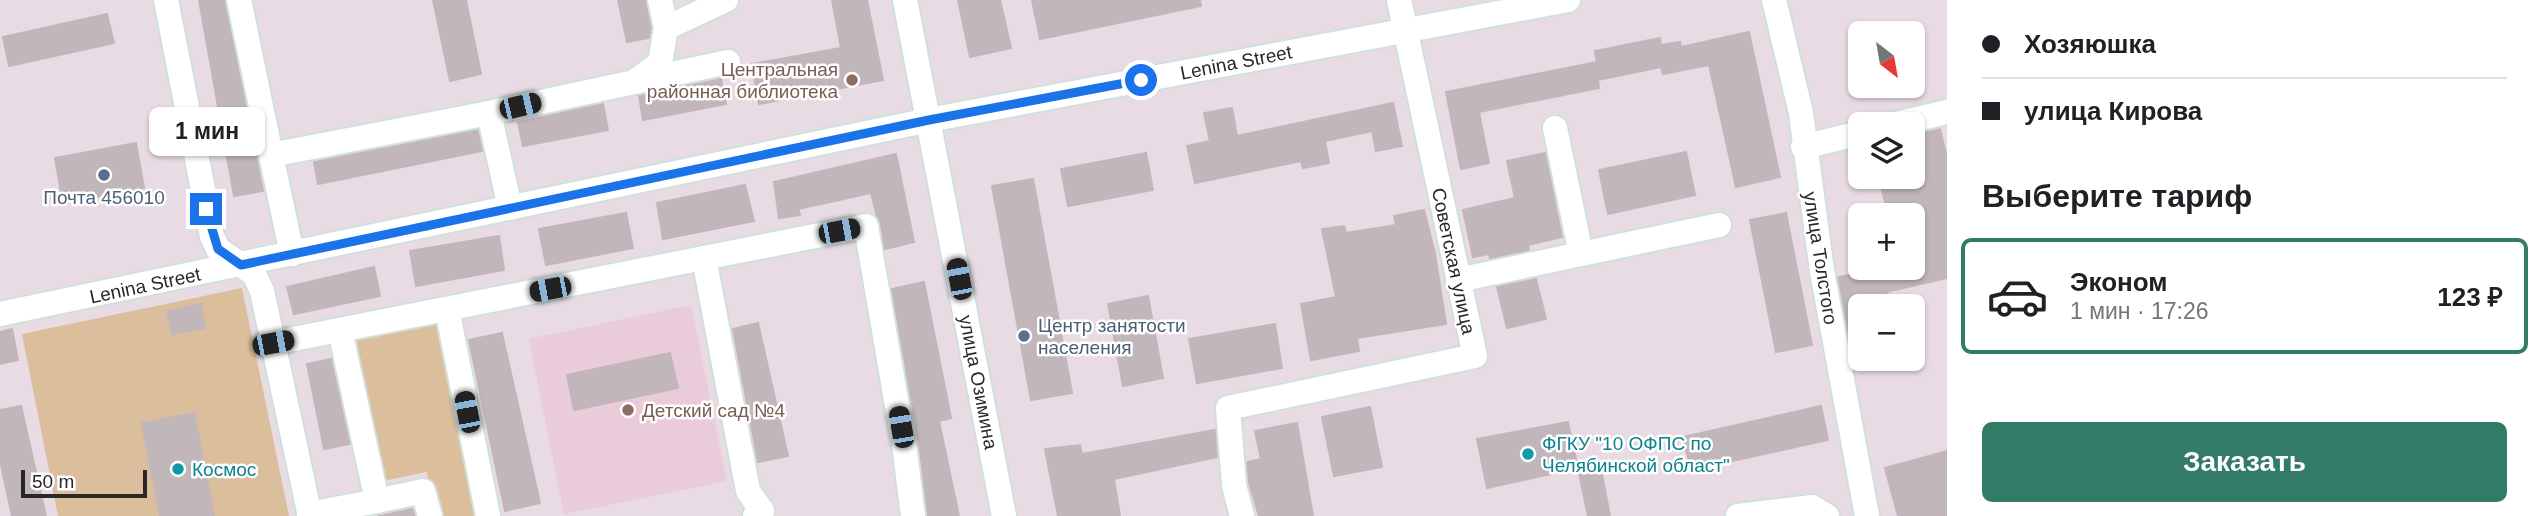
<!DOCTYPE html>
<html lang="ru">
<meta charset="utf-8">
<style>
body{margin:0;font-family:Helvetica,sans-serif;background:#f2f2f2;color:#202124;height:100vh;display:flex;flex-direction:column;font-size:26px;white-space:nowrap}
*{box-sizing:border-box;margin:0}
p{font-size:23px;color:#757577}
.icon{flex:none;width:38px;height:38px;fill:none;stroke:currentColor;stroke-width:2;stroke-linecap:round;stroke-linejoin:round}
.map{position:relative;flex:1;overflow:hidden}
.sheet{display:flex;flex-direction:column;background:#fff;width:595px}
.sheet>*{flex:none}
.top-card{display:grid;align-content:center;height:154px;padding:0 35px;background:#fff}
.needle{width:46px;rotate:149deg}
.fabs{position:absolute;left:1848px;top:21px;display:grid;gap:14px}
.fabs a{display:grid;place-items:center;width:77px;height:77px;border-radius:10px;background:#fff;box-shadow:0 2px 5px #0004;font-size:35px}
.scale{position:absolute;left:21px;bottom:18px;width:126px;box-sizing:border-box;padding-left:7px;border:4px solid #282828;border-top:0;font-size:19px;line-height:24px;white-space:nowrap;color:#282828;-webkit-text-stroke:5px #fff;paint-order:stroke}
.end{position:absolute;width:32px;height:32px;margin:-16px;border:9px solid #1a73e8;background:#fff;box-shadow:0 0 0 4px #fff}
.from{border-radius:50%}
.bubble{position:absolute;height:49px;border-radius:10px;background:#fff;box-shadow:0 2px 5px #0004;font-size:23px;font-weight:700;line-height:49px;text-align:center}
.car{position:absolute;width:21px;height:42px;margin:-21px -10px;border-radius:9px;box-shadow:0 0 5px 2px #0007;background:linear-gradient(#222 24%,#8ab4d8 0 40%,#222 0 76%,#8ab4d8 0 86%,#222 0)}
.top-card b{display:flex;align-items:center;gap:24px;height:66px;font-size:26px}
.top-card b+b{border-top:2px solid #e0e0e0}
.top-card i{width:18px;height:18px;background:#202124}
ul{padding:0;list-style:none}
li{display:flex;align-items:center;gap:21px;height:116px;margin:0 14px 10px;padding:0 21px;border:4px solid transparent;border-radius:10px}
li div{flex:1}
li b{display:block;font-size:26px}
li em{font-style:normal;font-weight:700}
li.on{border-color:#327b66}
li>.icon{width:63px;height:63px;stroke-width:1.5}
h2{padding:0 35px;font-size:32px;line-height:84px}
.cta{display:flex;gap:14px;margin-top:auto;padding:14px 35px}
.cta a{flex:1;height:80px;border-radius:10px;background:#327b66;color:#fff;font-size:28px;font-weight:700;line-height:80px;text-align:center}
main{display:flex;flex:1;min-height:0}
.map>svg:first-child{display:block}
</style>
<main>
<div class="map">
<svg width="1947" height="516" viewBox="0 0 1947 516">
<rect width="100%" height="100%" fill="#e9dbe3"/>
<!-- education -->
<path fill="#e9cbd9" d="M691,305L727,481L564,514L529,339Z"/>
<!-- green -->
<g fill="#dbbe9b">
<path d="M242,288L289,516H58L22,334Z"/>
<path d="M441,312L481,516H435L427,472L378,482L346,331Z"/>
</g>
<!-- building -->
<g fill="#c1b7bb" stroke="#c4b5bc" stroke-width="2">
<path d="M199,0H225L263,191L234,196Z"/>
<path d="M433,0H466L481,74L450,81Z"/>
<path d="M618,0H646L651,28L649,38L627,42Z"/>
<path d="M832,0H867L883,80L759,104L752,64L841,48Z"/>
<path d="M958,0H1000L1011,48L970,57Z"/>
<path d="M1032,0H1200L1201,6L1040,39Z"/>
<path d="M107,14L114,43L9,66L3,37Z"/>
<path d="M1749,32L1780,177L1736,187L1709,65L1663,74L1661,67L1598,80L1599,88L1479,112L1489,163L1461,169L1446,92L1597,62L1595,51L1660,38L1661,45L1680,42L1681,47Z"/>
<path d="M721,79L726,104L643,120L639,96Z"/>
<path d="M1393,103L1402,146L1376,151L1372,131L1325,141L1329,163L1303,168L1301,161L1195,183L1187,146L1210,141L1204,113L1232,108L1237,136Z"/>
<path d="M603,104L608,130L523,146L518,122Z"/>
<path d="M1940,129L1947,158V278L1886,292L1889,306H1860V345L1851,347L1838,277L1887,268H1913V215H1888L1879,177H1913V135Z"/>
<path d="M478,130L482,151L318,184L314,162Z"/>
<path d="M136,143L144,188L63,203L55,158Z"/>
<path d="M1686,152L1695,195L1608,214L1599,170Z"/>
<path d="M1146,153L1153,190L1068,206L1061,169Z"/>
<path d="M1545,153L1562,237L1528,245L1529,250L1490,258L1489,254L1473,257L1463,210L1515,198L1507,161Z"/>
<path d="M896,154L914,242L885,249L871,193L798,209L800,215L779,218L774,182Z"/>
<path d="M1033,179L1072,393L1031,400L992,186Z"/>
<path d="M745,185L754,221L663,239L657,203Z"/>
<path d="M1424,210L1435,254L1446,324L1357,338L1359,351L1311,360L1301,304L1336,297L1322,229L1344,226L1346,233L1396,225L1394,216Z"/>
<path d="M626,213L633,248L546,265L539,229Z"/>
<path d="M1786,213L1812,345L1776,352L1750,220Z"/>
<path d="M499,236L504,270L416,286L410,251Z"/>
<path d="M374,267L380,296L294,314L287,287Z"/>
<path d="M1536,279L1546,319L1507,328L1497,287Z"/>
<path d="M924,282L951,418L939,421L959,516H928L919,445L892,289Z"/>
<path d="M1148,296L1163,378L1123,386L1108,304Z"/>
<path d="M201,304L205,328L172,334L167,311Z"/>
<path d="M758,323L788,456L758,462L733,329Z"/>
<path d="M1275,324L1282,368L1197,383L1189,339Z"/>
<path d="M12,329L18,360L0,364V332Z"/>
<path d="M502,333L540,503L505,511L469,340Z"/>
<path d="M670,353L678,388L574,410L567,375Z"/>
<path d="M331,359L350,444L324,449L307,364Z"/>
<path d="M21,406L46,516H12L0,460V410Z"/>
<path d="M1821,406L1828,440L1691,470L1683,437Z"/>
<path d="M1370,407L1382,467L1334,476L1322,417Z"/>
<path d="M194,413L214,516H160L142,423Z"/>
<path d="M1568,422L1578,468L1487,488L1477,439Z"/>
<path d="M1297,423L1313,516H1259L1249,483L1247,462L1261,459L1255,431Z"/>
<path d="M1215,430L1217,457L1114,479L1120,516H1058L1045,449L1080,445L1082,454Z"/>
<path d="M1947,451V516H1898L1885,468Z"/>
<path d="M1600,464L1610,516H1588L1578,468Z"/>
<path d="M412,509L415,516H378H380Z"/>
</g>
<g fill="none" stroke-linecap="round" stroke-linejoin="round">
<!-- minor casing -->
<g stroke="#d0e0db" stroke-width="28">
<g id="minor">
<path d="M166,0L212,236L218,249L254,274L262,291L310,516"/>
<path d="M239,0L271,155"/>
<path d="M660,0L666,28"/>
<path d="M905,0L1004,516"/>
<path d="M1774,0L1801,113L1822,271L1867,516"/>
<path d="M638,79L660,63L666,28L726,0"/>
<path d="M489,113L728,62"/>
<path d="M1896,124L1947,112"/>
<path d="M1555,128L1581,254"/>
<path d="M1803,147L1860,133"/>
<path d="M292,254L271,155L489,113L510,208"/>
<path d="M704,258L748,491L762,511L755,516"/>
<path d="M1458,280L1719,225"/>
<path d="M447,309L488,516"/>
<path d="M0,314L929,120L1568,0"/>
<path d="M273,343L866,226L905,452L913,516"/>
<path d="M377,501L423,491L430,516"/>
<path d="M309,514L377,501L340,330"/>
<path d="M1242,516L1234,485L1228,408L1475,356L1399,0"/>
<path d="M1738,516L1812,507L1827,516"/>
</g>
</g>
<!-- minor -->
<use href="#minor" stroke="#fff" stroke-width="24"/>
</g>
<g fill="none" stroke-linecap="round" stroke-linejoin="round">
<!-- route -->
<path stroke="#1a73e8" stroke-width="9" d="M206,209L218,249L241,265L929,120L1141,80"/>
</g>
<!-- markers -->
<g fill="#8d6e63" stroke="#fff" stroke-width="2.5">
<circle cx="852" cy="80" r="7"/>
<circle cx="628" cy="410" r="7"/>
</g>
<g fill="#5c6f8a" stroke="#fff" stroke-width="2.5">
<circle cx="104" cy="175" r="7"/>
<circle cx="1024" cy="336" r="7"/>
</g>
<g fill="#0f9aa8" stroke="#fff" stroke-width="2.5">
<circle cx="1528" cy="454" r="7"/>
<circle cx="178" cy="469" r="7"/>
</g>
<g text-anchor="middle" stroke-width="5" stroke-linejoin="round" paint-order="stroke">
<!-- street labels -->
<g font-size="19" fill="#282828" stroke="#fff">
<text transform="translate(1236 62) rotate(-11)" y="7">Lenina Street</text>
<text transform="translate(1821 258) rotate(81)" y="7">улица Толстого</text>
<text transform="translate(1454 261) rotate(78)" y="7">Советская улица</text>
<text transform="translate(145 285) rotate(-12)" y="7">Lenina Street</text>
<text transform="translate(979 382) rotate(79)" y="7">улица Озимина</text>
</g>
<!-- education labels -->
<g font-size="19" fill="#785e54" stroke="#fff" text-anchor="end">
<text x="838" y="76">Центральная<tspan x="838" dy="22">районная библиотека</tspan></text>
<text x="642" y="417" text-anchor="start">Детский сад №4</text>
</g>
<!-- service labels -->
<g font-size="19" fill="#4e5e75" stroke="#fff">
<text x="104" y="204">Почта 456010</text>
<text x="1038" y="332" text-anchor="start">Центр занятости<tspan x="1038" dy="22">населения</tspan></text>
</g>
<!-- culture labels -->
<g font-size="19" fill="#0d838f" stroke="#fff" text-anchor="start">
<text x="1542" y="450">ФГКУ "10 ОФПС по<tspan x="1542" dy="22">Челябинской област"</tspan></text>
<text x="192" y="476">Космос</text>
</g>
</g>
</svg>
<div class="fabs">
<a><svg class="needle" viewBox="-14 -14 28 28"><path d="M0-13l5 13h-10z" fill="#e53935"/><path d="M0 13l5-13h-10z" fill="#757577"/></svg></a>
<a><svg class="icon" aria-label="layers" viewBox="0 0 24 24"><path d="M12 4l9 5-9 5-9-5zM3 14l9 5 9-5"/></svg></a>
<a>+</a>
<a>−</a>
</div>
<div class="scale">50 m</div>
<i class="end from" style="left:1141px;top:80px"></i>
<i class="end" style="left:206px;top:209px"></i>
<div class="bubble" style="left:149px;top:107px;width:116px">1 мин</div>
<i class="car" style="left:520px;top:106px;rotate:77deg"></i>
<i class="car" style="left:839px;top:231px;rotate:79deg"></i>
<i class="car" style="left:959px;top:279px;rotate:349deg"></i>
<i class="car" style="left:550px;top:289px;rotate:259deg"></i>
<i class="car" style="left:273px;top:343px;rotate:79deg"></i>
<i class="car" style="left:467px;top:412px;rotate:349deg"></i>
<i class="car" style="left:901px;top:427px;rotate:350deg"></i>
</div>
<section class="sheet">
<div class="top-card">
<b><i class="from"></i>Хозяюшка</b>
<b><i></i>улица Кирова</b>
</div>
<h2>Выберите тариф</h2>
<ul>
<li class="on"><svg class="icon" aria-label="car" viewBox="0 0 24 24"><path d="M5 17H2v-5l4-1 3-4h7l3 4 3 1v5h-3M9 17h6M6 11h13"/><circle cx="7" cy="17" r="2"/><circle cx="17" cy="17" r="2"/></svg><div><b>Эконом</b><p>1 мин · 17:26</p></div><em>123 ₽</em></li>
</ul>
<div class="cta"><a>Заказать</a></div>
</section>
</main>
